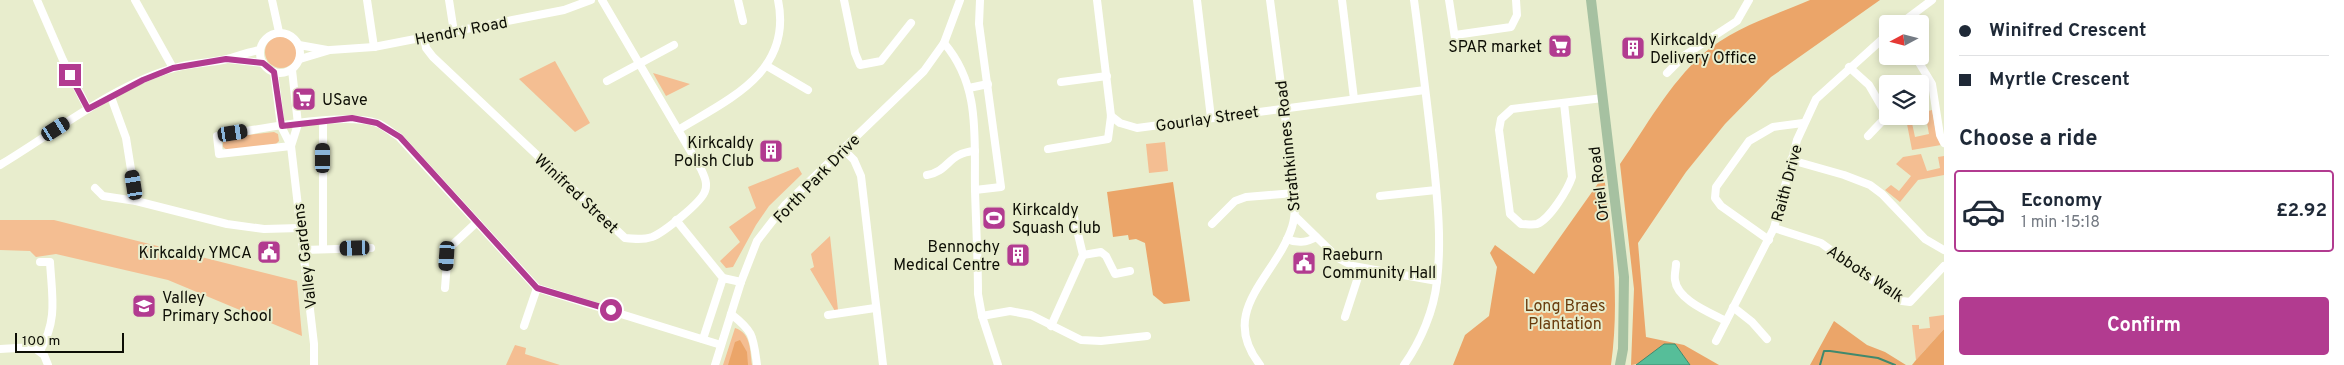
<!DOCTYPE html>
<meta charset="utf-8">
<style>
body{margin:0;font-family:Overpass,sans-serif;background:#f2f2f3;color:#1f2937;height:100vh;display:flex;flex-direction:column;font-size:19px;white-space:nowrap}
*{box-sizing:border-box;margin:0}
p{font-size:16px;color:#747a83}
.icon{flex:none;width:28px;height:28px;fill:none;stroke:currentColor;stroke-width:2;stroke-linecap:round;stroke-linejoin:round}
.map{position:relative;flex:1;overflow:hidden}
.sheet{display:flex;flex-direction:column;background:#fff;width:400px}
.sheet>*{flex:none}
.guide{display:grid;align-content:center;height:110px;padding:0 15px;background:#fff}
.needle{width:32px;rotate:263deg}
.fabs{position:absolute;left:1879px;top:15px;display:grid;gap:10px}
.fabs a{display:grid;place-items:center;width:50px;height:50px;border-radius:5px;background:#fff;box-shadow:0 2px 8px #0003;font-size:25px}
.scale{position:absolute;left:15px;bottom:12px;width:109px;box-sizing:border-box;padding-left:5px;border:2px solid #0d0e05;border-top:0;font-size:14px;line-height:18px;white-space:nowrap;color:#0d0e05;-webkit-text-stroke:4px #e8edcd;paint-order:stroke}
.end{position:absolute;width:22px;height:22px;margin:-11px;border:6px solid #b23b90;background:#fff;box-shadow:0 0 0 2px #fff}
.from{border-radius:50%}
.car{position:absolute;width:15px;height:30px;margin:-15px -8px;border-radius:6px;box-shadow:0 0 4px 1px #0007;background:linear-gradient(#222 24%,#8ab4d8 0 40%,#222 0 76%,#8ab4d8 0 86%,#222 0)}
.guide b{display:flex;align-items:center;gap:18px;height:48px;font-size:19px}
.guide b+b{border-top:1px solid #e0e1e3}
.guide i{width:12px;height:12px;background:#1f2937}
ul{padding:0;list-style:none}
li{display:flex;align-items:center;gap:15px;height:82px;margin:0 10px 8px;padding:0 5px;border:2px solid transparent;border-radius:5px}
li div{flex:1}
li b{display:block;font-size:19px}
li em{font-style:normal;font-weight:700}
li.selected{border-color:#b23b90}
li>.icon{width:45px;height:45px;stroke-width:1.5}
h2{padding:0 15px;font-size:22px;line-height:60px}
.primary-button{display:flex;gap:10px;margin-top:auto;padding:10px 15px}
.primary-button a{flex:1;height:58px;border-radius:5px;background:#b23b90;color:#fff;font-size:20px;font-weight:700;line-height:58px;text-align:center}
main{display:flex;flex:1;min-height:0}
.map>svg:first-child{display:block}
</style>
<main>
<div class="map">
<svg width="1944" height="365" viewBox="0 0 1944 365">
<rect width="100%" height="100%" fill="#e8edcd"/>
<!-- green -->
<g fill="#f4be92">
<circle cx="281" cy="52" r="16"/>
<path d="M555,61L590,123L575,132L519,79Z"/>
<path d="M653,73L690,84L666,96Z"/>
<path d="M1932,110L1937,137L1941,145L1912,150L1907,124L1912,123L1915,137L1929,134L1925,112Z"/>
<path d="M274,132L278,134L279,141L276,144L227,150L223,147V140L230,137Z"/>
<path d="M1165,142L1168,171L1149,173L1146,144Z"/>
<path d="M1921,154L1927,171L1940,168L1938,157L1944,156V175L1918,180L1900,202L1885,190L1891,185L1899,191L1911,176L1896,164L1903,157Z"/>
<path d="M798,167L802,174L769,206L756,225L733,267L726,268L720,261L740,242L729,227L756,208L748,187Z"/>
<path d="M0,220H54L297,281L302,336L168,280L56,254L36,257L30,251L0,250Z"/>
<path d="M830,236L838,310L835,311L810,269L814,267L811,254Z"/>
<path d="M1944,315V329L1916,360L1912,325H1919V329L1930,328L1929,317Z"/>
<path d="M735,328C751,333 750,350 752,365H723Z"/>
<path d="M515,345L526,348L525,354L560,365H506Z"/>
</g>
<!-- forest -->
<g fill="#eba569">
<path d="M1810,0H1880L1771,77L1725,124L1686,172L1638,243L1646,337L1684,345L1719,365H1690L1675,344H1664C1654,350 1644,365 1631,365L1634,289L1620,164C1646,127 1669,84 1703,54C1732,28 1775,15 1810,0Z"/>
<path d="M1604,175C1612,240 1620,300 1611,365H1453L1465,335L1489,316L1497,267L1490,253L1495,245L1534,274Z"/>
<path d="M1173,182L1190,301L1164,304L1153,295L1145,243L1136,239L1129,240L1128,235L1113,237L1107,192Z"/>
<path d="M1834,321L1867,345L1885,352L1906,365H1810Z"/>
<path d="M1944,329V365H1912L1916,360Z"/>
<path d="M740,340L747,352L748,365H728L735,342Z"/>
</g>
<!-- water -->
<path fill="#56be99" stroke="#40896d" d="M1664,344H1675L1690,365H1636Z"/>
<g fill="none" stroke-linecap="round" stroke-linejoin="round">
<!-- stream -->
<path stroke="#40896d" stroke-width="2" d="M1820,365L1824,351H1830L1878,358L1895,365"/>
<!-- minor -->
<g stroke="#fff" stroke-width="8">
<path d="M37,0L63,60L88,109"/>
<path d="M135,0L173,68"/>
<path d="M272,0L279,32"/>
<path d="M367,0L374,47"/>
<path d="M449,0L454,32"/>
<path d="M738,0L743,21"/>
<path d="M844,0L855,53L860,65L881,61L911,23"/>
<path d="M1197,0L1211,118"/>
<path d="M1342,0L1354,99"/>
<path d="M1449,0L1456,45"/>
<path d="M1900,24L1932,0"/>
<circle cx="280" cy="53" r="20"/>
<path d="M1455,35L1511,27L1517,15L1516,0"/>
<path d="M424,38L426,48L433,57L625,238C634,239 643,240 652,237C663,233 702,202 705,191C708,183 704,176 701,169L602,0"/>
<path d="M944,43C981,86 974,137 975,190C976,224 978,259 978,294L982,316L998,365"/>
<path d="M299,45L327,50"/>
<path d="M1915,56L1932,84L1940,135L1944,143"/>
<path d="M228,59L263,63"/>
<path d="M300,59L330,50L374,47L564,10L591,0"/>
<path d="M767,66L808,90"/>
<path d="M1849,67L1869,85L1887,116L1868,136"/>
<path d="M274,72L281,126L291,146L314,344V365"/>
<path d="M1667,73L1685,55L1737,21L1749,0"/>
<path d="M607,81L674,45"/>
<path d="M1061,82L1107,76"/>
<path d="M969,88L988,84"/>
<path d="M111,97L126,138L136,201L227,224L264,229L300,228"/>
<path d="M1564,103L1572,177C1568,189 1550,219 1537,224C1532,225 1526,224 1521,224L1510,214L1499,130L1501,119L1512,109L1603,98"/>
<path d="M1111,116L1120,123L1137,128L1425,90"/>
<path d="M678,130C729,99 793,72 778,0"/>
<path d="M291,146L219,154L217,136C256,130 342,111 377,123C385,126 392,133 399,137L537,288L721,345"/>
<path d="M291,146L298,124L292,70"/>
<path d="M843,149L854,160L861,176L883,365"/>
<path d="M1048,149L1108,139L1111,116L1097,0"/>
<path d="M1791,160L1844,175L1870,185L1882,194L1925,239L1944,250"/>
<path d="M0,165C52,134 115,84 174,68C191,63 210,63 227,59C238,56 248,52 260,50"/>
<path d="M927,175C950,171 947,153 975,151"/>
<path d="M95,188L103,196L136,201"/>
<path d="M975,190L1001,187L979,24L980,0"/>
<path d="M1380,196L1436,190"/>
<path d="M1295,216L1338,258L1353,266L1437,281"/>
<path d="M676,220L723,278L703,339"/>
<path d="M1212,224L1235,201L1246,197L1295,193"/>
<path d="M1774,228L1821,243L1902,301L1910,302L1944,266"/>
<path d="M1287,239C1296,243 1307,243 1316,237"/>
<path d="M1769,240L1721,206L1715,198L1716,187L1749,141L1773,127L1803,123"/>
<path d="M323,249V121"/>
<path d="M303,250L371,248"/>
<path d="M1083,255L1101,252L1106,256L1115,274L1130,271"/>
<path d="M40,262H50C52,297 58,319 40,351"/>
<path d="M1676,264C1676,269 1674,275 1675,280C1677,300 1711,313 1726,321"/>
<path d="M723,278L741,282"/>
<path d="M445,288L448,249L477,222"/>
<path d="M1733,307L1752,322L1767,339"/>
<path d="M731,314C754,332 753,336 757,365"/>
<path d="M828,315L875,308"/>
<path d="M982,316L1010,311L1031,315L1081,340L1101,341L1147,336"/>
<path d="M1345,317L1361,268"/>
<path d="M524,326L537,288"/>
<path d="M1051,326L1083,255L1073,213"/>
<path d="M1716,341L1774,228L1797,140L1816,99L1888,34"/>
<path d="M0,349L33,347L44,355L48,365"/>
<path d="M715,365L741,282L757,241L785,205L924,71L944,43L960,0"/>
<path d="M1260,365C1217,310 1276,277 1292,227C1296,216 1295,205 1295,193L1270,0"/>
<path d="M1404,365C1421,341 1434,310 1437,281C1442,239 1437,196 1433,155C1427,103 1421,52 1414,0"/>
</g>
<!-- major -->
<path stroke="#a6c1a1" stroke-width="10" d="M1591,0L1624,277L1623,349L1620,365"/>
</g>
<g fill="none" stroke-linecap="round" stroke-linejoin="round">
<!-- route -->
<path stroke="#b23b90" stroke-width="6" d="M70,75L88,109L143,80L173,68L226,59L263,63L274,72L282,126L352,118L377,123L400,137L537,288L611,310"/>
</g>
<!-- icons -->
<defs>
<g id="supermarket-square" transform="scale(1.25)"><rect x="-9" y="-9" width="18" height="18" rx="4" fill="#b23b90" stroke="#e8edcd"/><path d="M-6-5.5h2.5l.6 2H6L4.5 2H-2.5L-4.4-4H-6ZM-1.5 3.2a1.3 1.3 0 1 0 .1 0ZM3 3.2a1.3 1.3 0 1 0 .1 0Z" fill="#fff"/></g>
<g id="building-square" transform="scale(1.25)"><rect x="-9" y="-9" width="18" height="18" rx="4" fill="#b23b90" stroke="#e8edcd"/><path d="M-4-6H4V6H1V3H-1V6H-4ZM-2.5-4.3h1.7v1.8h-1.7ZM.8-4.3h1.7v1.8H.8ZM-2.5-1h1.7V.8h-1.7ZM.8-1h1.7V.8H.8Z" fill="#fff"/></g>
<g id="stadium-square" transform="scale(1.25)"><rect x="-9" y="-9" width="18" height="18" rx="4" fill="#b23b90" stroke="#e8edcd"/><path d="M0-5a6.5 5 0 1 0 0 10a6.5 5 0 1 0 0-10ZM-3.5-1.8h7v3.6h-7Z" fill="#fff"/></g>
<g id="civic-square" transform="scale(1.25)"><rect x="-9" y="-9" width="18" height="18" rx="4" fill="#b23b90" stroke="#e8edcd"/><path d="M-.6-6.5H3V-4.5H.6V-3L4-1V1h2V6H-6V1h2V-1L-.6-3ZM-1.2 2.5V6h2.4V2.5Z" fill="#fff"/></g>
<g id="school-square" transform="scale(1.25)"><rect x="-9" y="-9" width="18" height="18" rx="4" fill="#b23b90" stroke="#e8edcd"/><path d="M0-5L7-2L0 1L-7-2ZM-4 1L0 2.5L4 1V4Q0 6-4 4Z" fill="#fff"/></g>
</defs>
<g fill-rule="evenodd">
<use href="#supermarket-square" x="1560" y="46"/>
<use href="#building-square" x="1633" y="48"/>
<use href="#supermarket-square" x="304" y="99"/>
<use href="#building-square" x="771" y="151"/>
<use href="#stadium-square" x="994" y="218"/>
<use href="#civic-square" x="269" y="252"/>
<use href="#building-square" x="1018" y="255"/>
<use href="#civic-square" x="1304" y="263"/>
<use href="#school-square" x="144" y="306"/>
</g>
<g text-anchor="middle" stroke-width="4" stroke-linejoin="round" paint-order="stroke">
<!-- street labels -->
<g font-size="16" fill="#0d0e05" stroke="#e8edcd">
<text transform="translate(461 30) rotate(-11)" y="6">Hendry Road</text>
<text transform="translate(1207 118) rotate(-8)" y="6">Gourlay Street</text>
<text transform="translate(1287 146) rotate(-96)" y="6">Strathkinnes Road</text>
<text transform="translate(816 178) rotate(-46)" y="6">Forth Park Drive</text>
<text transform="translate(1786 183) rotate(-75)" y="6">Raith Drive</text>
<text transform="translate(1598 184) rotate(-97)" y="6">Oriel Road</text>
<text transform="translate(577 193) rotate(43)" y="6">Winifred Street</text>
<text transform="translate(304 256) rotate(-97)" y="6">Valley Gardens</text>
<text transform="translate(1866 273) rotate(34)" y="6">Abbots Walk</text>
</g>
<!-- poi labels -->
<g font-size="16" fill="#0d0e05" stroke="#e8edcd" text-anchor="start">
<text x="1650" y="45">Kirkcaldy<tspan x="1650" dy="18">Delivery Office</tspan></text>
<text x="1542" y="52" text-anchor="end">SPAR market</text>
<text x="322" y="105">USave</text>
<text x="754" y="148" text-anchor="end">Kirkcaldy<tspan x="754" dy="18">Polish Club</tspan></text>
<text x="1012" y="215">Kirkcaldy<tspan x="1012" dy="18">Squash Club</tspan></text>
<text x="1000" y="252" text-anchor="end">Bennochy<tspan x="1000" dy="18">Medical Centre</tspan></text>
<text x="252" y="258" text-anchor="end">Kirkcaldy YMCA</text>
<text x="1322" y="260">Raeburn<tspan x="1322" dy="18">Community Hall</tspan></text>
<text x="162" y="303">Valley<tspan x="162" dy="18">Primary School</tspan></text>
</g>
<!-- park labels -->
<g font-size="16" fill="#693c0d" stroke="#e8edcd">
<text x="1565" y="311">Long Braes<tspan x="1565" dy="18">Plantation</tspan></text>
</g>
</g>
</svg>
<div class="fabs">
<a><svg class="needle" viewBox="-14 -14 28 28"><path d="M0-13l5 13h-10z" fill="#e53935"/><path d="M0 13l5-13h-10z" fill="#747a83"/></svg></a>
<a><svg class="icon" aria-label="layers" viewBox="0 0 24 24"><path d="M12 4l9 5-9 5-9-5zM3 14l9 5 9-5"/></svg></a>
</div>
<div class="scale">100 m</div>
<i class="end from" style="left:611px;top:310px"></i>
<i class="end" style="left:70px;top:75px"></i>
<i class="car" style="left:56px;top:129px;rotate:58deg"></i>
<i class="car" style="left:233px;top:133px;rotate:81deg"></i>
<i class="car" style="left:323px;top:158px;rotate:0deg"></i>
<i class="car" style="left:134px;top:185px;rotate:351deg"></i>
<i class="car" style="left:355px;top:248px;rotate:268deg"></i>
<i class="car" style="left:447px;top:256px;rotate:184deg"></i>
</div>
<section class="sheet">
<div class="guide">
<b><i class="from"></i>Winifred Crescent</b>
<b><i></i>Myrtle Crescent</b>
</div>
<h2>Choose a ride</h2>
<ul>
<li class="selected"><svg class="icon" aria-label="car" viewBox="0 0 24 24"><path d="M5 17H2v-5l4-1 3-4h7l3 4 3 1v5h-3M9 17h6M6 11h13"/><circle cx="7" cy="17" r="2"/><circle cx="17" cy="17" r="2"/></svg><div><b>Economy</b><p>1 min · 15:18</p></div><em>£2.92</em></li>
</ul>
<div class="primary-button"><a>Confirm</a></div>
</section>
</main>
